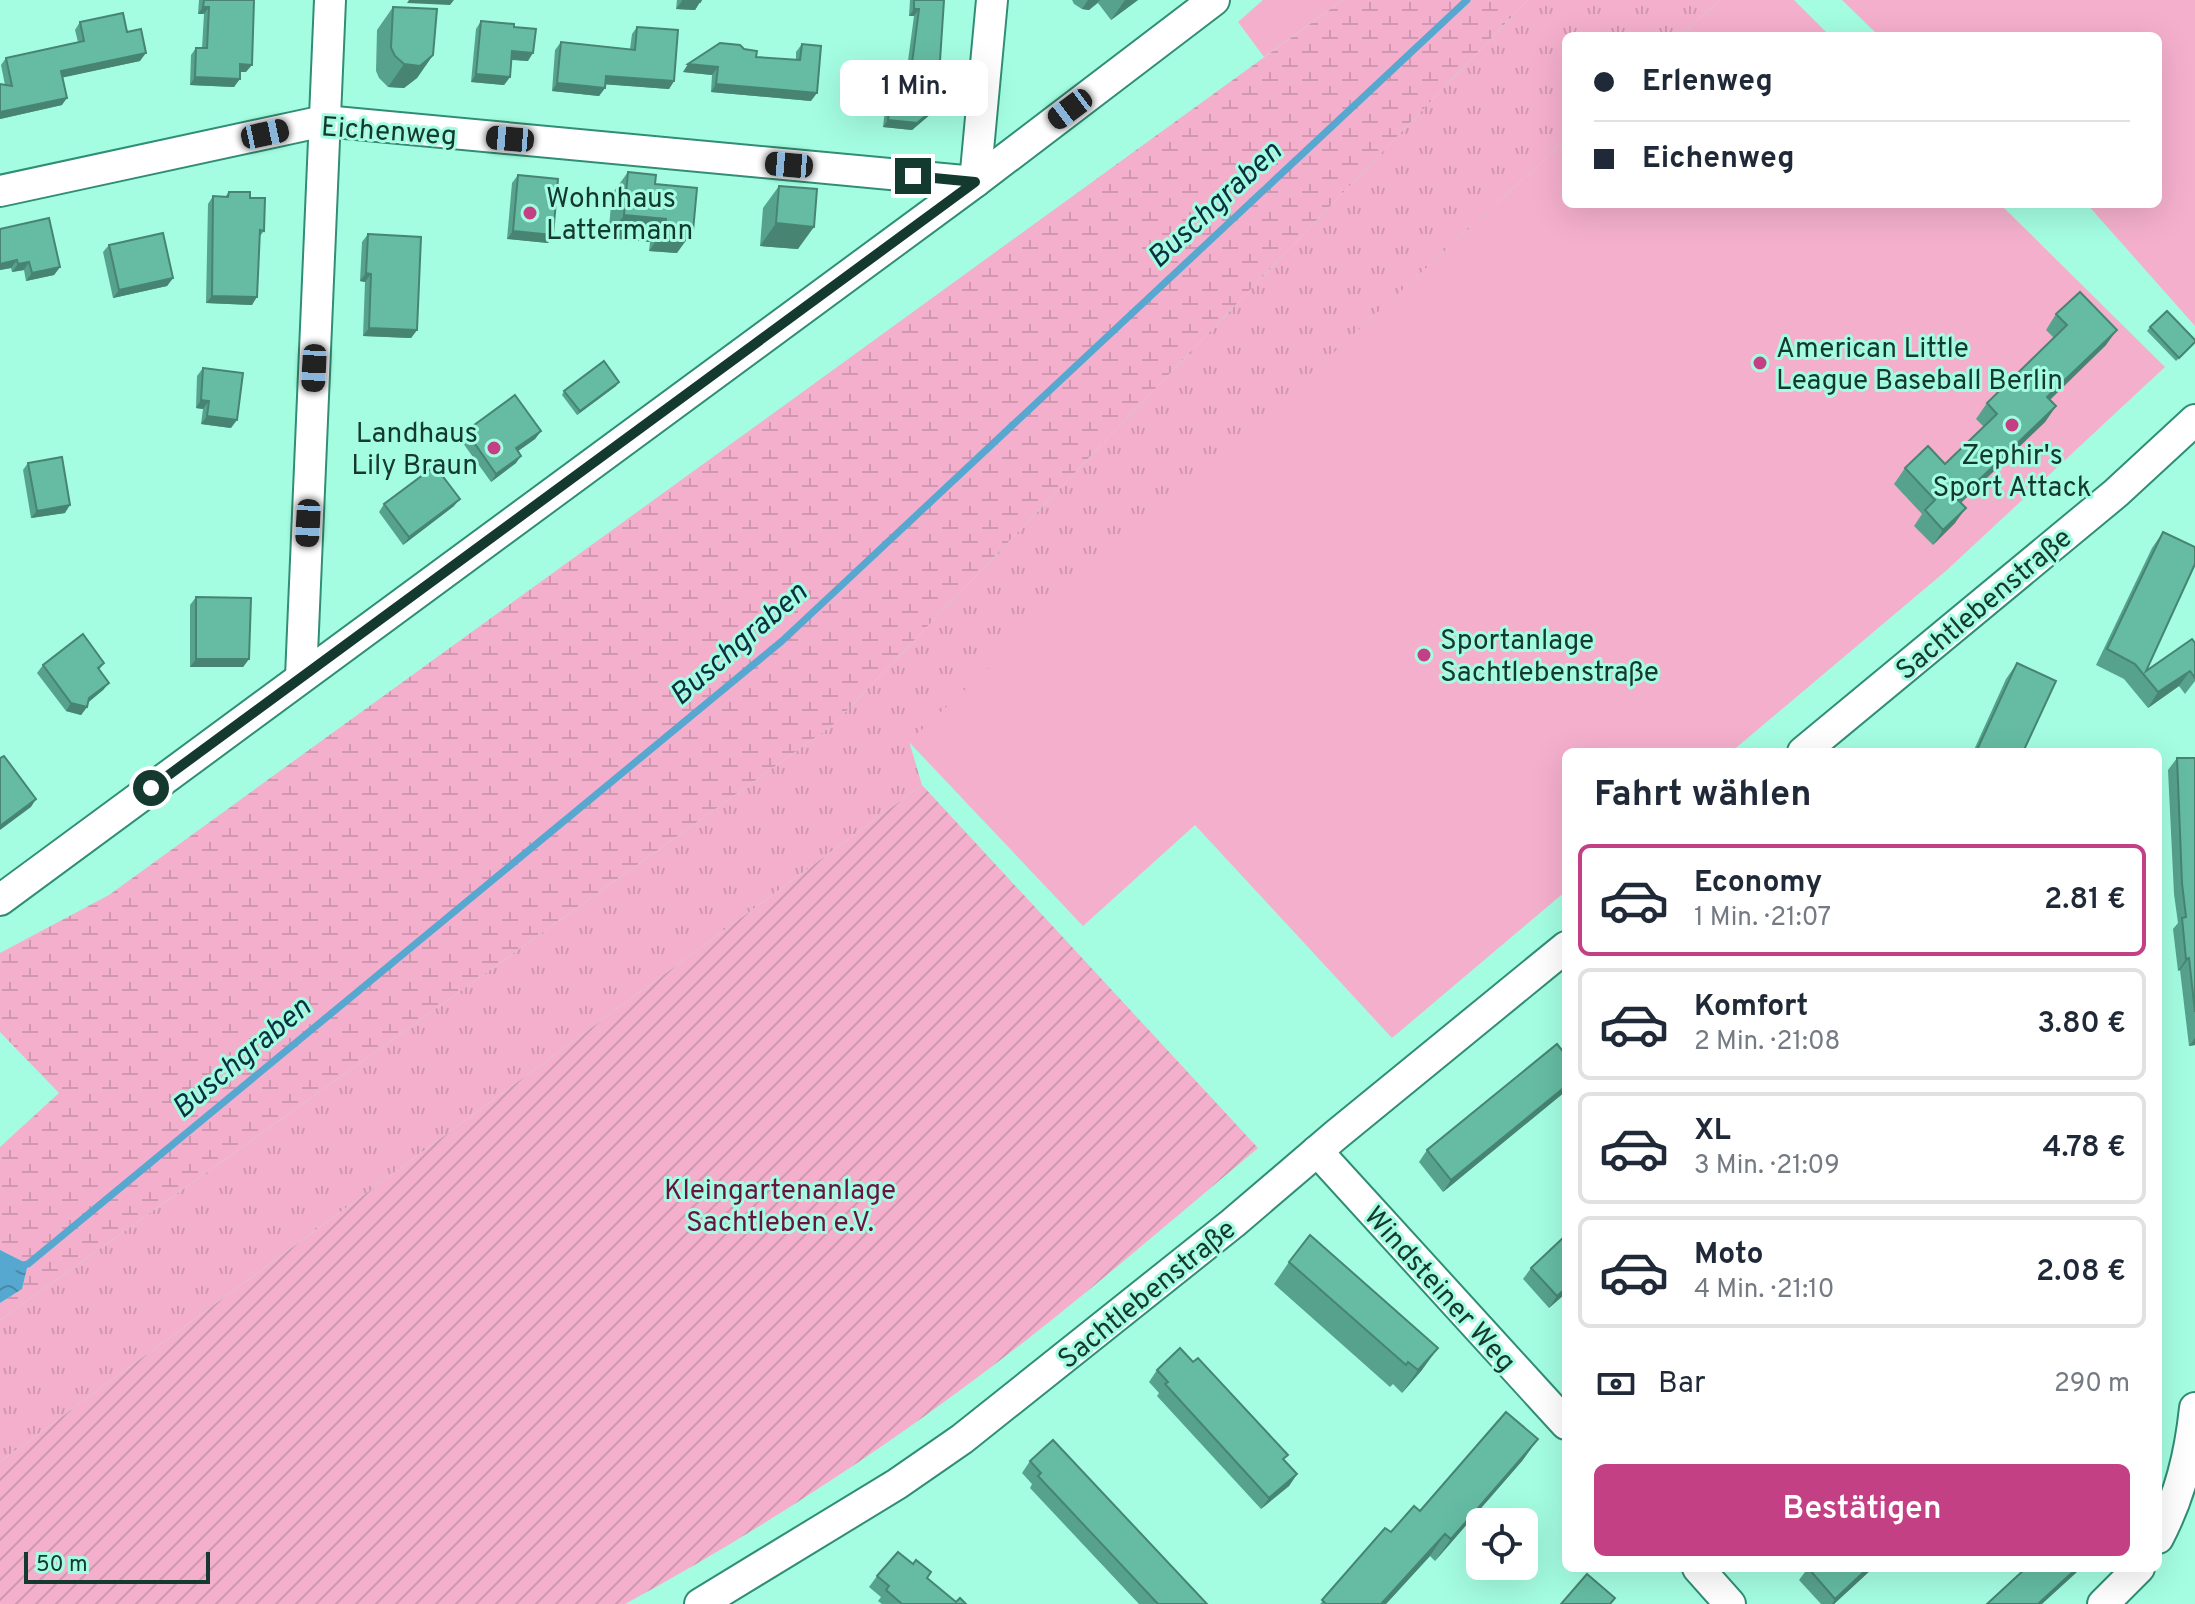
<!DOCTYPE html>
<html lang="de">
<meta charset="utf-8">
<style>
body{margin:0;font-family:Overpass,sans-serif;background:#f2f2f3;color:#1f2937;height:100vh;display:flex;flex-direction:column;font-size:30px;white-space:nowrap}
*{box-sizing:border-box;margin:0}
p{font-size:26px;color:#747a83}
.icon{flex:none;width:44px;height:44px;fill:none;stroke:currentColor;stroke-width:2;stroke-linecap:round;stroke-linejoin:round}
.map{position:relative;flex:1;overflow:hidden}
.side{position:absolute;left:1562px;top:748px;width:600px;height:824px;display:flex;flex-direction:column;background:#fff;border-radius:12px;box-shadow:0 8px 32px #0002}
.side>*{flex:none}
.hud{position:absolute;left:1562px;top:32px;width:600px;height:176px;border-radius:12px;box-shadow:0 8px 32px #0002;display:grid;align-content:center;height:176px;padding:0 32px;background:#fff}
.fabs{position:absolute;left:1466px;top:1508px;display:grid;gap:16px}
.fabs a{display:grid;place-items:center;width:72px;height:72px;border-radius:12px;background:#fff;box-shadow:0 8px 32px #0002;font-size:40px}
.scale{position:absolute;left:24px;bottom:20px;width:186px;box-sizing:border-box;padding-left:8px;border:4px solid #14392f;border-top:0;font-size:22px;line-height:28px;white-space:nowrap;color:#14392f;-webkit-text-stroke:6px #a4fde1;paint-order:stroke}
.end{position:absolute;width:36px;height:36px;margin:-18px;border:10px solid #14392f;background:#fff;box-shadow:0 0 0 4px #fff}
.from{border-radius:50%}
.bubble{position:absolute;height:56px;border-radius:12px;background:#fff;box-shadow:0 8px 32px #0002;font-size:26px;font-weight:600;line-height:56px;text-align:center}
.car{position:absolute;width:24px;height:48px;margin:-24px -12px;border-radius:10px;box-shadow:0 0 6px 2px #0007;background:linear-gradient(#222 24%,#8ab4d8 0 40%,#222 0 76%,#8ab4d8 0 86%,#222 0)}
.hud b{display:flex;align-items:center;gap:28px;height:76px;font-size:30px}
.hud b+b{border-top:2px solid #e0e1e3}
.hud i{width:20px;height:20px;background:#1f2937}
ul{padding:0;list-style:none}
li{display:flex;align-items:center;gap:24px;height:112px;margin:0 16px 12px;padding:0 16px;border:4px solid #e0e1e3;border-radius:12px}
li div{flex:1}
li b{display:block;font-size:30px}
li em{font-style:normal;font-weight:600}
li.active{border-color:#c44085}
li>.icon{width:72px;height:72px;stroke-width:1.5}
h2{padding:0 32px;font-size:36px;line-height:96px}
.pay{display:flex;align-items:center;gap:20px;height:88px;padding:0 32px;font-size:30px}
.pay p{margin-inline-start:auto}
.primary-button{display:flex;gap:16px;margin-top:auto;padding:16px 32px}
.primary-button a{flex:1;height:92px;border-radius:12px;background:#c44085;color:#fff;font-size:32px;font-weight:600;line-height:92px;text-align:center}
.map>svg:first-child{display:block}
</style>
<div class="map">
<svg width="2195" height="1604" viewBox="0 0 2195 1604">
<defs>
<pattern id="wetland-marsh" width="20" height="14" patternUnits="userSpaceOnUse" patternTransform="scale(2)"><rect width="20" height="14" fill="#f4afcc"/><path d="M1 5h8M5 5V1M11 12h8M15 12V8" fill="none" stroke="#d097b0"/></pattern>
<pattern id="park-tufts" width="24" height="20" patternUnits="userSpaceOnUse" patternTransform="scale(2)"><rect width="24" height="20" fill="#f4afcc"/><path d="M3 7l-1-3M5 7V3M7 7l1-3M15 17l-1-3M17 17v-4M19 17l1-3" fill="none" stroke="#d097b0"/></pattern>
<pattern id="garden-furrows" width="10" height="10" patternUnits="userSpaceOnUse" patternTransform="scale(2)"><rect width="10" height="10" fill="#f4afcc"/><path d="M-1 1l2-2M0 10L10 0M9 11l2-2" fill="none" stroke="#d097b0"/></pattern>
<pattern id="water-waves" width="16" height="10" patternUnits="userSpaceOnUse" patternTransform="scale(2)"><rect width="16" height="10" fill="#57a8d0"/><path d="M0 5q4-4 8 0t8 0" fill="none" stroke="#478aa9"/></pattern>
</defs>
<rect width="100%" height="100%" fill="#a4fde1"/>
<!-- grass -->
<g fill="#f4afcc">
<path d="M1263,0H1343L1264,57L1238,22Z"/>
<path d="M1720,0H1794L1830,36H1680Z"/>
<path d="M1842,0H2195V326L2087,204H2158V36H1879Z"/>
<path d="M1566,140V204H2000L2165,367L1947,570L1731,752H1566V891L1392,1038L1195,825L1083,926L908,741Z"/>
</g>
<!-- wetland -->
<path fill="url(#wetland-marsh)" d="M1343,0H1528L833,725L0,1320V1303L22,1289L28,1264L0,1250V1147L59,1093L0,1032V953L109,895Z"/>
<!-- park -->
<path fill="url(#park-tufts)" d="M1528,0H1720L1680,36H1566V140L909,741L922,785L0,1462V1320L833,725Z"/>
<!-- garden -->
<path fill="url(#garden-furrows)" d="M922,785L1258,1148C1184,1210 1110,1274 1034,1334C905,1435 769,1526 625,1604H0V1462Z"/>
<!-- water -->
<path fill="url(#water-waves)" d="M0,1250L28,1264L22,1289L0,1303Z"/>
<g fill="none" stroke-linecap="round" stroke-linejoin="round">
<!-- stream -->
<path stroke="#57a8d0" stroke-width="7" d="M0,1270L28,1264L782,641L1467,0"/>
<!-- street casing -->
<g stroke="#318d75" stroke-width="34">
<g id="street">
<path d="M0,191L324,121L975,182L992,0"/>
<path d="M301,677L330,0"/>
<path d="M1803,752L2116,493L2195,420"/>
<path d="M0,900L975,182L1214,0"/>
<path d="M1317,1151L1566,1424"/>
<path d="M2158,1538C2180,1496 2190,1455 2195,1408"/>
<path d="M1698,1568L1730,1604"/>
<path d="M700,1604L897,1484L962,1439L1233,1223L1336,1135L1566,947"/>
<path d="M2103,1604L2139,1568"/>
</g>
</g>
<!-- street -->
<use href="#street" stroke="#fff" stroke-width="30"/>
</g>
<!-- wall -->
<g fill="#57a28c">
<path d="M199,0H254L246,72H240L234,87L190,85L191,55L196,48H202L204,14H198Z"/>
<path d="M677,0H701L695,10L676,9Z"/>
<path d="M910,0H944L932,113L912,130L883,127L886,102L891,95L905,83L914,16H909Z"/>
<path d="M1072,0H1138L1111,20L1098,3L1089,10L1082,9L1074,4Z"/>
<path d="M393,7L433,55L417,78L404,88L388,87L379,78L376,71L377,30Z"/>
<path d="M481,21L514,27L528,61L511,60L510,77L504,85L471,82L476,29Z"/>
<path d="M80,22L127,32L140,61L63,77L62,105L0,119V84L5,85L1,65L6,58L78,42L75,30Z"/>
<path d="M637,27L674,81L669,89L605,84V88L599,96L552,91L555,50L561,42L630,49L632,34Z"/>
<path d="M802,44L811,101L711,92L712,75L683,72L744,49L756,57L796,60V52Z"/>
<path d="M628,172L655,184L677,253L649,251L650,242L608,238L612,194Z"/>
<path d="M518,175L553,235L548,243L507,239L512,183Z"/>
<path d="M779,186L798,249L760,246L763,208Z"/>
<path d="M229,192L250,198L264,231L260,236L252,305L206,303L208,204L213,196L225,197Z"/>
<path d="M0,229L60,267L54,275L26,281L24,270L12,272L11,268L0,270Z"/>
<path d="M368,234L417,330L411,338L363,336L365,282L360,281L362,242Z"/>
<path d="M109,245L173,278L167,286L113,298L103,252Z"/>
<path d="M2056,314L2106,345L2050,400L2056,406L2045,422L1961,503L1955,523L1933,545L1914,526L1922,514L1894,484L1905,468L1945,464L1984,427L1976,419L1987,403L2054,338L2046,330Z"/>
<path d="M2150,327L2193,345L2176,361L2147,331Z"/>
<path d="M203,368L231,428L201,424L203,409L196,408L197,376Z"/>
<path d="M616,386L577,415L562,395L564,391Z"/>
<path d="M466,431H541L535,439L518,451L516,463L491,482L460,439Z"/>
<path d="M28,463L65,513L31,518L23,470Z"/>
<path d="M384,504L454,506L403,545L379,512Z"/>
<path d="M2163,532L2146,671L2195,643V681L2185,694L2179,686L2148,708L2124,679L2096,665L2152,548Z"/>
<path d="M196,597L249,659L243,667H190V605Z"/>
<path d="M104,663L99,670L109,683L103,690L88,702L87,707L81,715L66,711L37,673L43,665Z"/>
<path d="M2017,663L2023,752H1973L2006,679Z"/>
<path d="M2177,758H2195V1045L2189,1046L2180,970L2178,971L2173,929L2178,923L2174,894L2168,770Z"/>
<path d="M1566,1055V1091L1443,1192L1419,1162L1427,1150Z"/>
<path d="M1289,1262L1422,1370L1402,1393L1393,1384L1390,1387L1274,1284Z"/>
<path d="M1531,1268L1566,1293L1549,1308L1523,1279Z"/>
<path d="M1157,1370L1284,1460L1297,1474L1289,1486L1261,1509L1157,1396L1159,1393L1149,1382Z"/>
<path d="M1538,1439L1522,1461L1435,1561L1430,1556L1386,1604H1320L1391,1532L1420,1511Z"/>
<path d="M1030,1461L1207,1604H1139L1030,1488L1032,1484L1022,1473Z"/>
<path d="M1808,1568H1873L1834,1604H1821L1799,1580Z"/>
<path d="M877,1576L927,1578L956,1602L966,1604H882L878,1601L881,1597L869,1587Z"/>
</g>
<!-- shaded-wall -->
<g fill="#478472">
<path d="M409,0H454L450,5L407,3Z"/>
<path d="M1088,0H1100L1089,10L1082,9Z"/>
<path d="M1125,0H1138L1111,20Z"/>
<path d="M682,1L700,2L695,10L676,9Z"/>
<path d="M203,7H209L204,14H198Z"/>
<path d="M914,9H919L914,16H909Z"/>
<path d="M512,51L533,53L528,61L506,59Z"/>
<path d="M146,53L140,61L56,79L61,71Z"/>
<path d="M433,55L417,78L404,88L388,87L404,64Z"/>
<path d="M240,64L252,65L246,72H235Z"/>
<path d="M688,64L718,67L712,75L683,72Z"/>
<path d="M476,74L510,77L504,85L471,82Z"/>
<path d="M606,76L674,81L669,89L600,84Z"/>
<path d="M195,77L240,79L234,87L190,85Z"/>
<path d="M557,83L605,88L599,96L552,91Z"/>
<path d="M716,84L817,93L811,101L711,92Z"/>
<path d="M67,98L62,105L0,119V112Z"/>
<path d="M937,106L932,113L912,130L883,127L888,120Z"/>
<path d="M624,215L666,219L650,242L608,238Z"/>
<path d="M776,223L814,227L798,249L760,246Z"/>
<path d="M665,228L693,231L677,253L649,251Z"/>
<path d="M513,231L553,235L548,243L507,239Z"/>
<path d="M17,260L11,268L0,270V264Z"/>
<path d="M29,262L24,270L12,272L18,264Z"/>
<path d="M60,267L54,275L26,281L32,273Z"/>
<path d="M366,273L371,274L365,282L360,281Z"/>
<path d="M173,278L167,286L113,298L119,290Z"/>
<path d="M212,296L257,297L252,305L206,303Z"/>
<path d="M369,328L417,330L411,338L363,336Z"/>
<path d="M2117,330L2106,345L2036,413L2047,397Z"/>
<path d="M619,382L616,386L577,415L580,411Z"/>
<path d="M201,400L209,401L203,409L196,408Z"/>
<path d="M2056,406L2045,422L1947,516L1958,500Z"/>
<path d="M207,416L237,420L231,428L201,424Z"/>
<path d="M541,431L535,439L511,456L516,448Z"/>
<path d="M521,456L516,463L491,482L496,474Z"/>
<path d="M460,499L454,506L403,545L409,537Z"/>
<path d="M70,505L65,513L31,518L37,511Z"/>
<path d="M1966,508L1955,523L1933,545L1943,530Z"/>
<path d="M196,659H249L243,667H190Z"/>
<path d="M2190,671L2179,686L2148,708L2158,692Z"/>
<path d="M109,683L103,690L84,706L89,698Z"/>
<path d="M71,703L87,707L81,715L66,711Z"/>
<path d="M36,799L31,807L0,830V826Z"/>
<path d="M2189,958L2180,970L2178,971L2186,959Z"/>
<path d="M2195,1038V1045L2189,1046Z"/>
<path d="M1566,1086V1091L1443,1192L1451,1180Z"/>
<path d="M1566,1288V1293L1549,1308L1557,1296Z"/>
<path d="M1438,1348L1422,1370L1402,1393L1418,1370Z"/>
<path d="M1538,1439L1522,1461L1435,1561L1451,1539Z"/>
<path d="M1297,1474L1289,1486L1261,1509L1269,1498Z"/>
<path d="M1445,1534L1430,1556L1386,1604H1381Z"/>
<path d="M1868,1568H1873L1834,1604H1832L1835,1599Z"/>
<path d="M2077,1568H2080L2076,1573L2042,1604H2038Z"/>
</g>
<!-- building -->
<g fill="#65bca3" stroke="#478472" stroke-width="2">
<path d="M204,0H254L252,65L240,64V79L195,77L196,48H207L209,7H203Z"/>
<path d="M682,0H701L700,2Z"/>
<path d="M914,0H944L937,106L917,123L888,120L891,95L910,79L919,9H914Z"/>
<path d="M393,7L437,9L433,55L420,66L404,64L395,56L391,48Z"/>
<path d="M123,13L127,32L141,29L146,53L61,71L67,98L0,112V84L12,86L6,58L84,41L80,22Z"/>
<path d="M481,21L514,24V27L536,29L533,53L512,51L510,77L476,74Z"/>
<path d="M637,27L678,30L674,81L606,76L605,88L557,83L561,42L635,50Z"/>
<path d="M720,43L740,45L744,49L757,51L756,57L800,60L802,44L821,46L817,93L716,84L718,67L688,64Z"/>
<path d="M628,172L656,175L655,184L697,188L693,231L665,228L666,219L624,215Z"/>
<path d="M518,175L558,179L553,235L513,231Z"/>
<path d="M779,186L817,189L814,227L776,223Z"/>
<path d="M229,192H250V198H265L264,231L260,230L257,297L212,296L213,196L228,197Z"/>
<path d="M49,218L60,267L32,273L29,262L18,264L17,260L0,264V229Z"/>
<path d="M163,233L173,278L119,290L109,245Z"/>
<path d="M368,234L421,237L417,330L369,328L371,274L366,273Z"/>
<path d="M2080,292L2117,330L2047,397L2056,406L1958,500L1966,508L1943,530L1925,510L1935,500L1905,468L1928,446L1945,464L1997,414L1987,403L2067,325L2056,314Z"/>
<path d="M2167,311L2195,340V342L2179,358L2150,327Z"/>
<path d="M604,361L619,382L580,411L564,391Z"/>
<path d="M203,368L243,373L237,420L207,416L209,401L201,400Z"/>
<path d="M515,395L541,431L516,448L521,456L496,474L466,431Z"/>
<path d="M62,457L70,505L37,511L28,463Z"/>
<path d="M435,466L460,499L409,537L384,504Z"/>
<path d="M2163,532L2195,547V564L2146,671L2192,639L2195,643V678L2190,671L2158,692L2135,664L2107,649Z"/>
<path d="M196,597L251,598L249,659H196Z"/>
<path d="M83,634L104,663L98,668L109,683L89,698L87,707L71,703L43,665Z"/>
<path d="M2017,663L2056,681L2023,752H1976Z"/>
<path d="M4,756L36,799L0,826V758Z"/>
<path d="M2177,758H2195V1012L2189,958L2186,959L2182,918L2186,917L2182,883Z"/>
<path d="M1557,1044L1566,1055V1086L1451,1180L1427,1150Z"/>
<path d="M1310,1235L1438,1348L1418,1370L1408,1362L1406,1365L1289,1262Z"/>
<path d="M1566,1235V1288L1557,1296L1531,1268Z"/>
<path d="M1180,1348L1193,1362L1198,1358L1288,1455L1283,1459L1297,1474L1269,1498L1165,1384L1168,1382L1157,1370Z"/>
<path d="M1506,1412L1538,1439L1451,1539L1445,1534L1381,1604H1326L1322,1600L1385,1528L1391,1532L1414,1506L1420,1511Z"/>
<path d="M1053,1440L1207,1604H1158L1038,1476L1041,1473L1030,1461Z"/>
<path d="M898,1552L913,1564L916,1560L931,1572L927,1578L956,1602L960,1598L966,1604H902L886,1590L889,1586L877,1576Z"/>
<path d="M1808,1568H1868L1835,1599Z"/>
<path d="M2026,1568H2077L2038,1604H1987Z"/>
<path d="M1587,1574L1615,1598L1610,1604H1561Z"/>
</g>
<g fill="none" stroke-linecap="round" stroke-linejoin="round">
<!-- route -->
<path stroke="#14392f" stroke-width="10" d="M151,788L975,182L913,176"/>
</g>
<!-- markers -->
<g fill="#c44085" stroke="#a4fde1" stroke-width="3">
<circle cx="530" cy="213" r="8"/>
<circle cx="1760" cy="363" r="8"/>
<circle cx="2012" cy="425" r="8"/>
<circle cx="494" cy="448" r="8"/>
<circle cx="1424" cy="655" r="8"/>
</g>
<g text-anchor="middle" stroke-width="6" stroke-linejoin="round" paint-order="stroke">
<!-- street labels -->
<g font-size="28" fill="#14392f" stroke="#a4fde1">
<text transform="translate(389 130) rotate(4)" y="10">Eichenweg</text>
<text transform="translate(1983 603) rotate(-40)" y="10">Sachtlebenstraße</text>
<text transform="translate(1441 1288) rotate(48)" y="10">Windsteiner Weg</text>
<text transform="translate(1146 1293) rotate(-39)" y="10">Sachtlebenstraße</text>
</g>
<!-- poi labels -->
<g font-size="28" fill="#14392f" stroke="#a4fde1" text-anchor="start">
<text x="546" y="207">Wohnhaus<tspan x="546" dy="32">Lattermann</tspan></text>
<text x="1776" y="357">American Little<tspan x="1776" dy="32">League Baseball Berlin</tspan></text>
<text x="478" y="442" text-anchor="end">Landhaus<tspan x="478" dy="32">Lily Braun</tspan></text>
<text x="2012" y="464" text-anchor="middle">Zephir's<tspan x="2012" dy="32">Sport Attack</tspan></text>
<text x="1440" y="649">Sportanlage<tspan x="1440" dy="32">Sachtlebenstraße</tspan></text>
</g>
<!-- park labels -->
<g font-size="28" fill="#6a1343" stroke="#a4fde1">
<text x="780" y="1199">Kleingartenanlage<tspan x="780" dy="32">Sachtleben e.V.</tspan></text>
</g>
<!-- water labels -->
<g font-size="30" font-style="italic" fill="#0a3041" stroke="#a4fde1">
<text transform="translate(1214 204) rotate(-43)" y="10">Buschgraben</text>
<text transform="translate(738 643) rotate(-41)" y="10">Buschgraben</text>
<text transform="translate(241 1057) rotate(-40)" y="10">Buschgraben</text>
</g>
</g>
</svg>
<div class="fabs">
<a><svg class="icon" aria-label="locate" viewBox="0 0 24 24"><circle cx="12" cy="12" r="6"/><path d="M12 2v4M12 18v4M2 12h4M18 12h4"/></svg></a>
</div>
<div class="scale">50 m</div>
<i class="end from" style="left:151px;top:788px"></i>
<i class="end" style="left:913px;top:176px"></i>
<div class="bubble" style="left:840px;top:60px;width:148px">1 Min.</div>
<i class="car" style="left:1070px;top:109px;rotate:233deg"></i>
<i class="car" style="left:265px;top:134px;rotate:78deg"></i>
<i class="car" style="left:510px;top:139px;rotate:275deg"></i>
<i class="car" style="left:789px;top:165px;rotate:275deg"></i>
<i class="car" style="left:314px;top:368px;rotate:183deg"></i>
<i class="car" style="left:308px;top:523px;rotate:183deg"></i>
<div class="hud">
<b><i class="from"></i>Erlenweg</b>
<b><i></i>Eichenweg</b>
</div>
<section class="side">
<h2>Fahrt wählen</h2>
<ul>
<li class="active"><svg class="icon" aria-label="car" viewBox="0 0 24 24"><path d="M5 17H2v-5l4-1 3-4h7l3 4 3 1v5h-3M9 17h6M6 11h13"/><circle cx="7" cy="17" r="2"/><circle cx="17" cy="17" r="2"/></svg><div><b>Economy</b><p>1 Min. · 21:07</p></div><em>2.81 €</em></li>
<li><svg class="icon" aria-label="car" viewBox="0 0 24 24"><path d="M5 17H2v-5l4-1 3-4h7l3 4 3 1v5h-3M9 17h6M6 11h13"/><circle cx="7" cy="17" r="2"/><circle cx="17" cy="17" r="2"/></svg><div><b>Komfort</b><p>2 Min. · 21:08</p></div><em>3.80 €</em></li>
<li><svg class="icon" aria-label="car" viewBox="0 0 24 24"><path d="M5 17H2v-5l4-1 3-4h7l3 4 3 1v5h-3M9 17h6M6 11h13"/><circle cx="7" cy="17" r="2"/><circle cx="17" cy="17" r="2"/></svg><div><b>XL</b><p>3 Min. · 21:09</p></div><em>4.78 €</em></li>
<li><svg class="icon" aria-label="car" viewBox="0 0 24 24"><path d="M5 17H2v-5l4-1 3-4h7l3 4 3 1v5h-3M9 17h6M6 11h13"/><circle cx="7" cy="17" r="2"/><circle cx="17" cy="17" r="2"/></svg><div><b>Moto</b><p>4 Min. · 21:10</p></div><em>2.08 €</em></li>
</ul>
<div class="pay"><svg class="icon" aria-label="cash" viewBox="0 0 24 24"><path d="M3 7h18v10H3z"/><circle cx="12" cy="12" r="2"/></svg>Bar<p>290 m</p></div>
<div class="primary-button"><a>Bestätigen</a></div>
</section>
</div>
